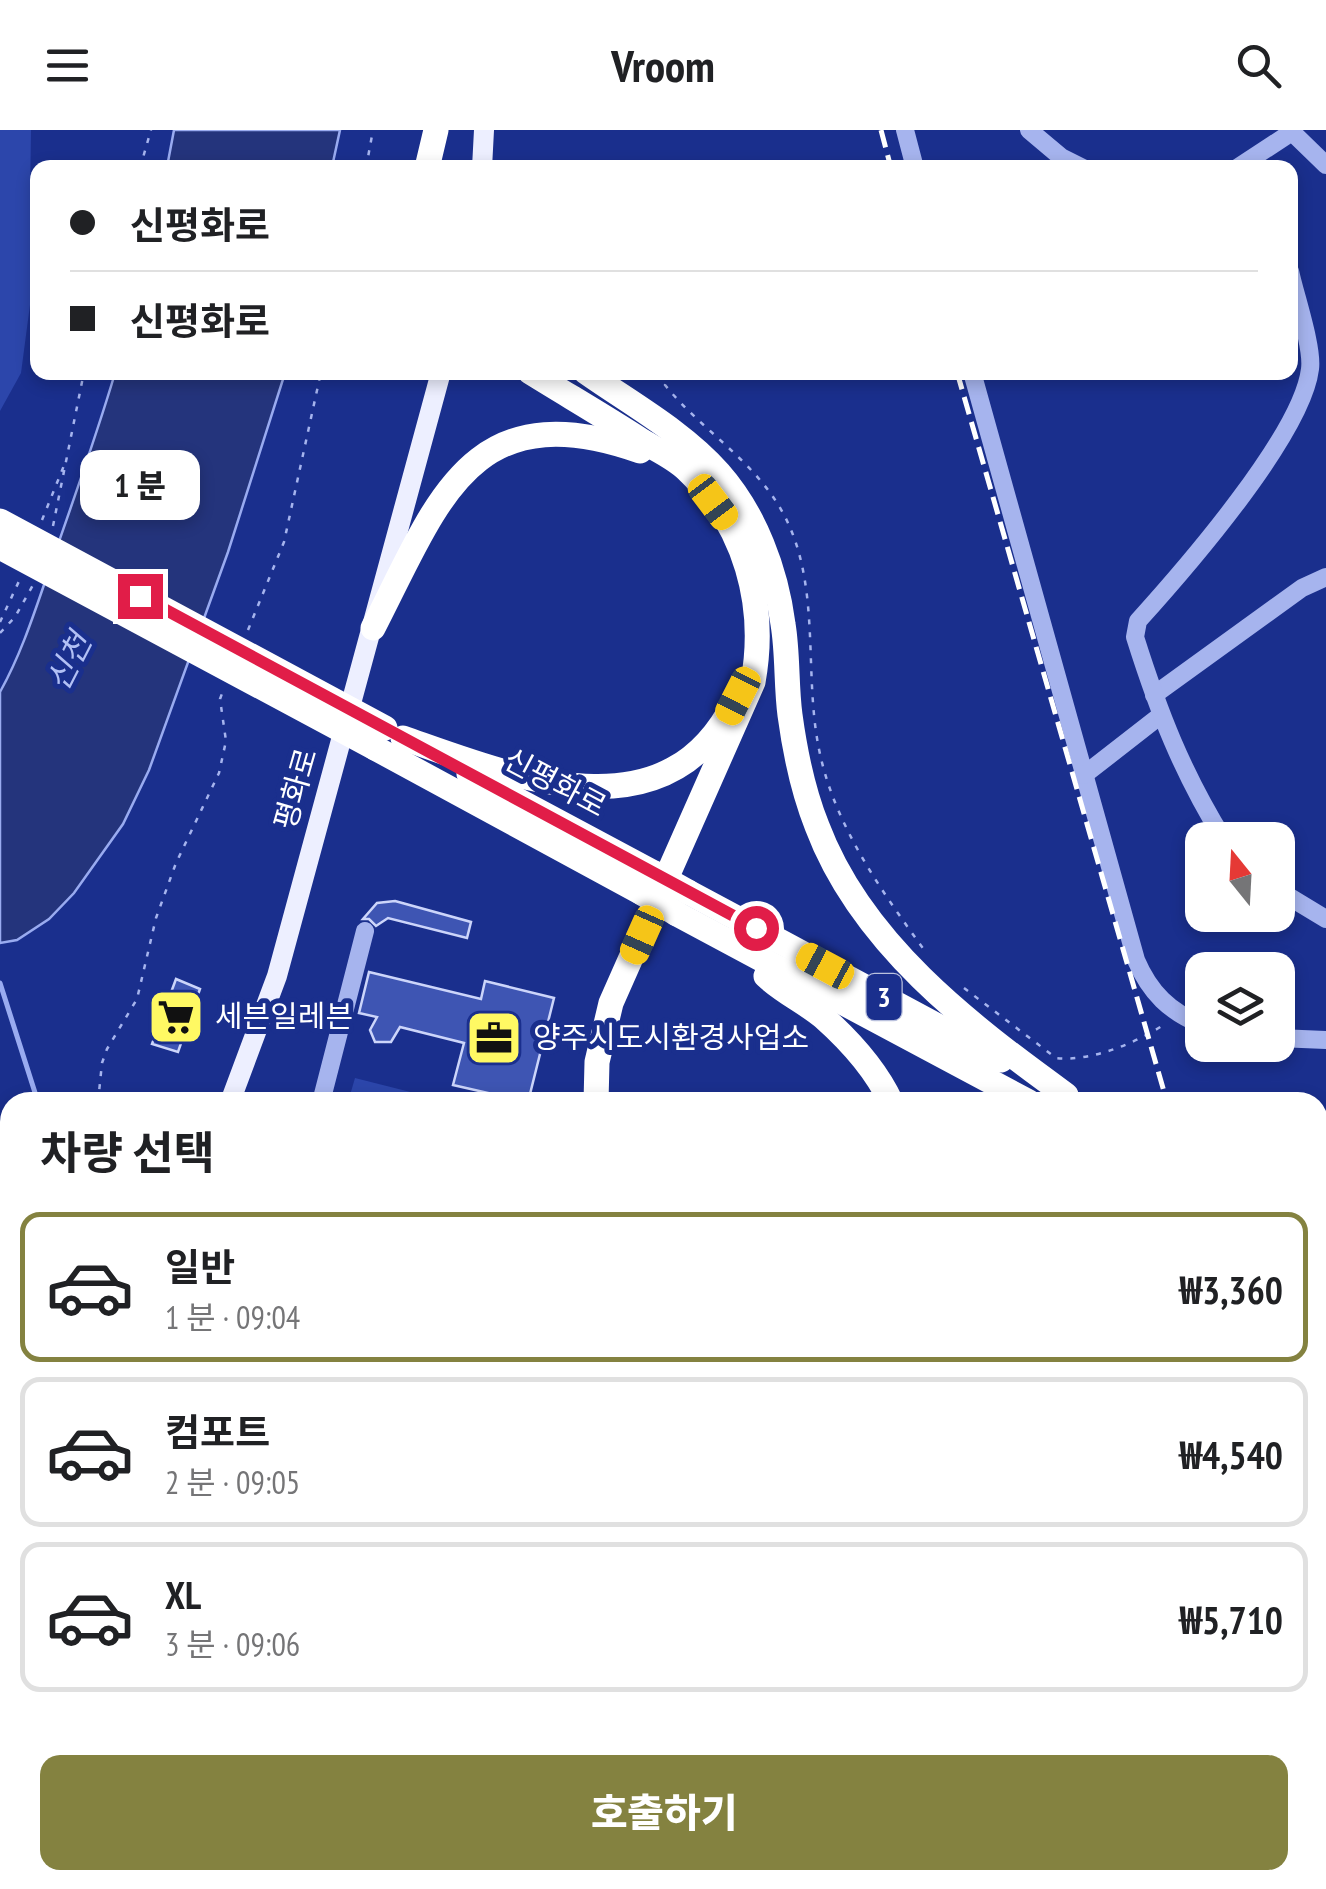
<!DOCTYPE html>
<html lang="ko">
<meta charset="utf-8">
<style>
body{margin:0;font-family:"PT Sans Narrow","Noto Sans KR",sans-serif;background:#f6f6f6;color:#202124;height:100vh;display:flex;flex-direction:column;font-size:38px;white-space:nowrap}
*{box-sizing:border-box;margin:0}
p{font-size:32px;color:#757577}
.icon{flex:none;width:55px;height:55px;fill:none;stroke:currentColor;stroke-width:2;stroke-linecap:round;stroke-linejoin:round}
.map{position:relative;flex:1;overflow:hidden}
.side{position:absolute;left:0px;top:962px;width:1328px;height:798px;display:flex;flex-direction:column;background:#fff;border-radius:30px 30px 0 0;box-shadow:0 5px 15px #0003}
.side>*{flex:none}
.hud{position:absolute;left:30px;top:30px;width:1268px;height:220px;border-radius:20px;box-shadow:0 5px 15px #0003;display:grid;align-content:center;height:220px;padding:0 40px;background:#fff}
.needle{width:65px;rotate:342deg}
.fabs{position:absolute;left:1185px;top:692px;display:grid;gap:20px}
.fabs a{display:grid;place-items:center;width:110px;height:110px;border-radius:20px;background:#fff;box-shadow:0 5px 15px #0003;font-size:50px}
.end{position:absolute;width:45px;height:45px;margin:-22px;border:12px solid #e11d48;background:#fff;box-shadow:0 0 0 5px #fff}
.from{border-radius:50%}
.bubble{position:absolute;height:70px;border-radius:20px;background:#fff;box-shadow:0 5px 15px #0003;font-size:32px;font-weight:800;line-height:70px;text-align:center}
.car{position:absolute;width:30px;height:60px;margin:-30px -15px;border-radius:12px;box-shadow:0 0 8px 2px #0007;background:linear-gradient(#f5c518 24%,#345 0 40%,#f5c518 0 76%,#345 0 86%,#f5c518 0)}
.hud b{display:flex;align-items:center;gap:35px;height:95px;font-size:38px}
.hud b+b{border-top:2px solid #e0e0e0}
.hud i{width:25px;height:25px;background:#202124}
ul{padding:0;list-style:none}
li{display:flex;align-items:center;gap:30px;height:150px;margin:0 20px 15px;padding:0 20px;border:5px solid #e0e0e0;border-radius:20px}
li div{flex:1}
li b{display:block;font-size:38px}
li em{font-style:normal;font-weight:800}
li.current{border-color:#848240}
li>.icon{width:90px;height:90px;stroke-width:1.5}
h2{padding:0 40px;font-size:45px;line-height:120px}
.primary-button{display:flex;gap:20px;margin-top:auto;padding:20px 40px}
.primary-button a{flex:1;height:115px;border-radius:20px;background:#848240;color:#fff;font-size:40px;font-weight:800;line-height:115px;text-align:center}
header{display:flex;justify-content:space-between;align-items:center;height:130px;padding:0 40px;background:#fff;font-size:45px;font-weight:800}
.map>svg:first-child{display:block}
</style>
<header><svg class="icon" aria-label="menu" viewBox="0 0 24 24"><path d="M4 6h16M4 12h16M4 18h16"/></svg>Vroom<svg class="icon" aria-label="search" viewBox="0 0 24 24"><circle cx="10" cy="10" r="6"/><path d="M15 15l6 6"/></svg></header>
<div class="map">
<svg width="1326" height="1759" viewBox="0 0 1326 1759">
<rect width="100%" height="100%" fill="#1a2f8d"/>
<!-- green -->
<g fill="#2c46ab">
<path d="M0,0H31L30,70L37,122L21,243L0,281Z"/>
<path d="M355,948L450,972H348Z"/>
</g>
<!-- water -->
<g fill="#24347c" stroke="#99abf0" stroke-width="2.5">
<path d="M174,0H340L332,37H167Z"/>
<path d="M115,243H285L228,422L149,640L123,694L74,763L49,789L17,810L0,813V562C24,519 38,471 54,426C75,365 97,304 115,243Z"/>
</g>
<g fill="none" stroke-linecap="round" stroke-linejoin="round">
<!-- stream -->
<g stroke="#99abf0" stroke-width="5">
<path d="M0,853L38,972"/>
<path d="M1318,1512H1326"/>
<path d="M152,1750L156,1759"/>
</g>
</g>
<!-- building -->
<g fill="#3e55b3" stroke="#ccd5fa" stroke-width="2.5">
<path d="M395,771L471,792L467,808L388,788L376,796L369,789H363L377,773Z"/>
<path d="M369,842L481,869L485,851L554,868L528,972L453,955L464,913L400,897L391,912H375L370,900L377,887L359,883Z"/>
<path d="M176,849L200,859L178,922L152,914Z"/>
</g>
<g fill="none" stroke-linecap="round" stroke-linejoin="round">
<!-- path -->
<g stroke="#a6b4ee" stroke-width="2.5" stroke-dasharray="5 8" stroke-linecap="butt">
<path d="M140,38L151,0"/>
<path d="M366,38L373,0"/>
<path d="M670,242L665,255C701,300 754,330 783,383C821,453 804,538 818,614C832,692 880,759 925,821"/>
<path d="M42,390L65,333"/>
<path d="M53,396L84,242"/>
<path d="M0,492L20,449"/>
<path d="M248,500L284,412L321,242"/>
<path d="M0,503L15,487L33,455"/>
<path d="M964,858L1056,928C1091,932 1136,913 1165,894"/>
<path d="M98,972L102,933L107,919L137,869L156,788L176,733L219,643L226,611L220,569L224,558"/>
<path d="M0,1139L10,1164"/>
<path d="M1318,1482H1326"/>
<path d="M207,1750L211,1759"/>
</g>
<!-- minor -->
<g stroke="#a6b4ee" stroke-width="18">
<path d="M905,0L915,38"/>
<path d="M1029,0L1061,27L1083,38"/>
<path d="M1237,38L1292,2L1326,35"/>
<path d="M972,242L1136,830C1150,863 1170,882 1202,895"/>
<path d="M1154,565L1302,458L1326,447"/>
<path d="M1084,645L1161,585"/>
<path d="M1224,710C1182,642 1159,583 1135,507L1138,491C1185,439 1302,305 1310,239C1313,217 1295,165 1290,141"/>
<path d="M1278,760L1326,789"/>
<path d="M1278,908L1326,910"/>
<path d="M321,972L365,801"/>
<path d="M1318,1448L1326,1449"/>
<path d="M0,1482L10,1472"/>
<path d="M0,1495L10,1494"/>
<path d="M0,1517L10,1528"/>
<path d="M240,1750L244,1759"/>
</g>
<!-- major -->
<g stroke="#edefff" stroke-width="20">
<path d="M482,38L484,0"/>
<path d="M230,972L277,846L441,242"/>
<path d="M43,1750L44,1759"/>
</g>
<!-- highway -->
<g stroke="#fff" stroke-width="25">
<path d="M427,38L436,0"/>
<path d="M530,242C567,265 605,287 642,311C657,320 675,328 687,340C746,396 767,475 753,552L611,873L597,932L596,972"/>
<path d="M586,242C630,273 683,302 719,343C755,384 776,440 783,494C788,524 786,555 790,585C795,622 803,661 817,696C861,813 968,894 1066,965"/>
<path d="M373,498C438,372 470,261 640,321"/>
<path d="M403,608C512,646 665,710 734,573"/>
<path d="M375,618L642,763"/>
<path d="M469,644L654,743"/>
<path d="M688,762L1001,930"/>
<path d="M677,784L1029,972"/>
<path d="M766,846C783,862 805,872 823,887C850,911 876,940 891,972"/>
<path d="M1318,1101L1326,1105"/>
<path d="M1318,1130L1326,1134"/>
<path d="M1318,1385L1326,1384"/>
<path d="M1318,1414L1326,1412"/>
<path d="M0,1692L10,1690"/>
<path d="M0,1718L10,1716"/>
<path d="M25,1759L27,1750"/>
</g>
<!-- rail -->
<g stroke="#fff" stroke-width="5" stroke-dasharray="18 8" stroke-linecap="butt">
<path d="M881,0L891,38"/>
<path d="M957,242L1167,972"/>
<path d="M1318,1492L1326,1521"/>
<path d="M1318,1535L1326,1564"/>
</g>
<!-- highway-bridge -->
<g stroke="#fff" stroke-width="25">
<path d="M0,391L385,598"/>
<path d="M0,417L375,618"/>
<path d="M654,743L688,762"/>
<path d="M642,763L677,784"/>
</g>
</g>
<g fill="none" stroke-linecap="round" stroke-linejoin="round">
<!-- route -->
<path stroke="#e11d48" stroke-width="12" d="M140,466L756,798"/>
</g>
<!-- icons -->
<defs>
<g id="supermarket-square" transform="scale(2.875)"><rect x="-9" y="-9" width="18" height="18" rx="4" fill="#fff963" stroke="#1a2f8d"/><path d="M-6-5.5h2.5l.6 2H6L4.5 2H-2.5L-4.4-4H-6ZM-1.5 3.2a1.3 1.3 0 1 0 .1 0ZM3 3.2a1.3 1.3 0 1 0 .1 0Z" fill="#111"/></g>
<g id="office-square" transform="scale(2.875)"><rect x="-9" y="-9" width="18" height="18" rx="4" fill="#fff963" stroke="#1a2f8d"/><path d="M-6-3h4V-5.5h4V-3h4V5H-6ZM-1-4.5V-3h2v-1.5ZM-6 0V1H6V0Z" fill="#111"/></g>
</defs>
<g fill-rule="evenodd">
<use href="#supermarket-square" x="176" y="887"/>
<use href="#office-square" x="494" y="908"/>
</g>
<g text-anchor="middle" stroke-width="10" stroke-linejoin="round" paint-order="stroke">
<!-- shield labels -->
<rect fill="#1a2f8d" stroke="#bac1dd" stroke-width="2.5" x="866.5" y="844" width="35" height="46" rx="8"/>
<g font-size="28" font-weight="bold" fill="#fff">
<text x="884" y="877">3</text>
</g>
<!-- street labels -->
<g font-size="30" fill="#fff" stroke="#1a2f8d">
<text transform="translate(555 653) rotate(28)" y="10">신평화로</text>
<text transform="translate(296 659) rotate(-74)" y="10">평화로</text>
</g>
<!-- poi labels -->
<g font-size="30" fill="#fff" stroke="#1a2f8d" text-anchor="start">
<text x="215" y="897">세븐일레븐</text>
<text x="533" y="918">양주시도시환경사업소</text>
</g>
<!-- water labels -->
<g font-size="32" font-style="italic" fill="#b2c0f5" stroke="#1a2f8d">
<text transform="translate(69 532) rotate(-63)" y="11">신천</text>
</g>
</g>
</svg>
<div class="fabs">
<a><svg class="needle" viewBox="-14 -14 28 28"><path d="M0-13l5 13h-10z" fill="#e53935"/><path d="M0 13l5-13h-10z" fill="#757577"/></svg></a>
<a><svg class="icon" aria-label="layers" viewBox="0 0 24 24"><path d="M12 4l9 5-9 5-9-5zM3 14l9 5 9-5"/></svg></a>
</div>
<i class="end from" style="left:756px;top:798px"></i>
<i class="end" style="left:140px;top:466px"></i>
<div class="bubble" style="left:80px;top:320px;width:120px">1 분</div>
<i class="car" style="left:713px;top:372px;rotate:143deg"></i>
<i class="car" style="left:738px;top:566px;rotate:207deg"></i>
<i class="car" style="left:642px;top:805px;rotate:204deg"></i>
<i class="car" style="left:825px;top:836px;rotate:298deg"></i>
<div class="hud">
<b><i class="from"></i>신평화로</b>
<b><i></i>신평화로</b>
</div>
<section class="side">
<h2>차량 선택</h2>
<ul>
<li class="current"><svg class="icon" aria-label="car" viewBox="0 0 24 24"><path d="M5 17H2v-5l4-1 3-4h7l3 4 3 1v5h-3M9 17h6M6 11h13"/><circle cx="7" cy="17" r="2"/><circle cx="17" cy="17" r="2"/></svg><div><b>일반</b><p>1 분 · 09:04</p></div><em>₩3,360</em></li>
<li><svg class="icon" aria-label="car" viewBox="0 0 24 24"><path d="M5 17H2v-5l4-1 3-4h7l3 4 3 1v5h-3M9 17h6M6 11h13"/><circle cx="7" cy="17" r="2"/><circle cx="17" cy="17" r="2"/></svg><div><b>컴포트</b><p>2 분 · 09:05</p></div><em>₩4,540</em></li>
<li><svg class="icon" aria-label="car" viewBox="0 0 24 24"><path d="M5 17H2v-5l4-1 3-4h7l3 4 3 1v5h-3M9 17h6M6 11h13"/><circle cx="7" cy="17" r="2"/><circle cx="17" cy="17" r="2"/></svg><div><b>XL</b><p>3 분 · 09:06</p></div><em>₩5,710</em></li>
</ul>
<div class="primary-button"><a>호출하기</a></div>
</section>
</div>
